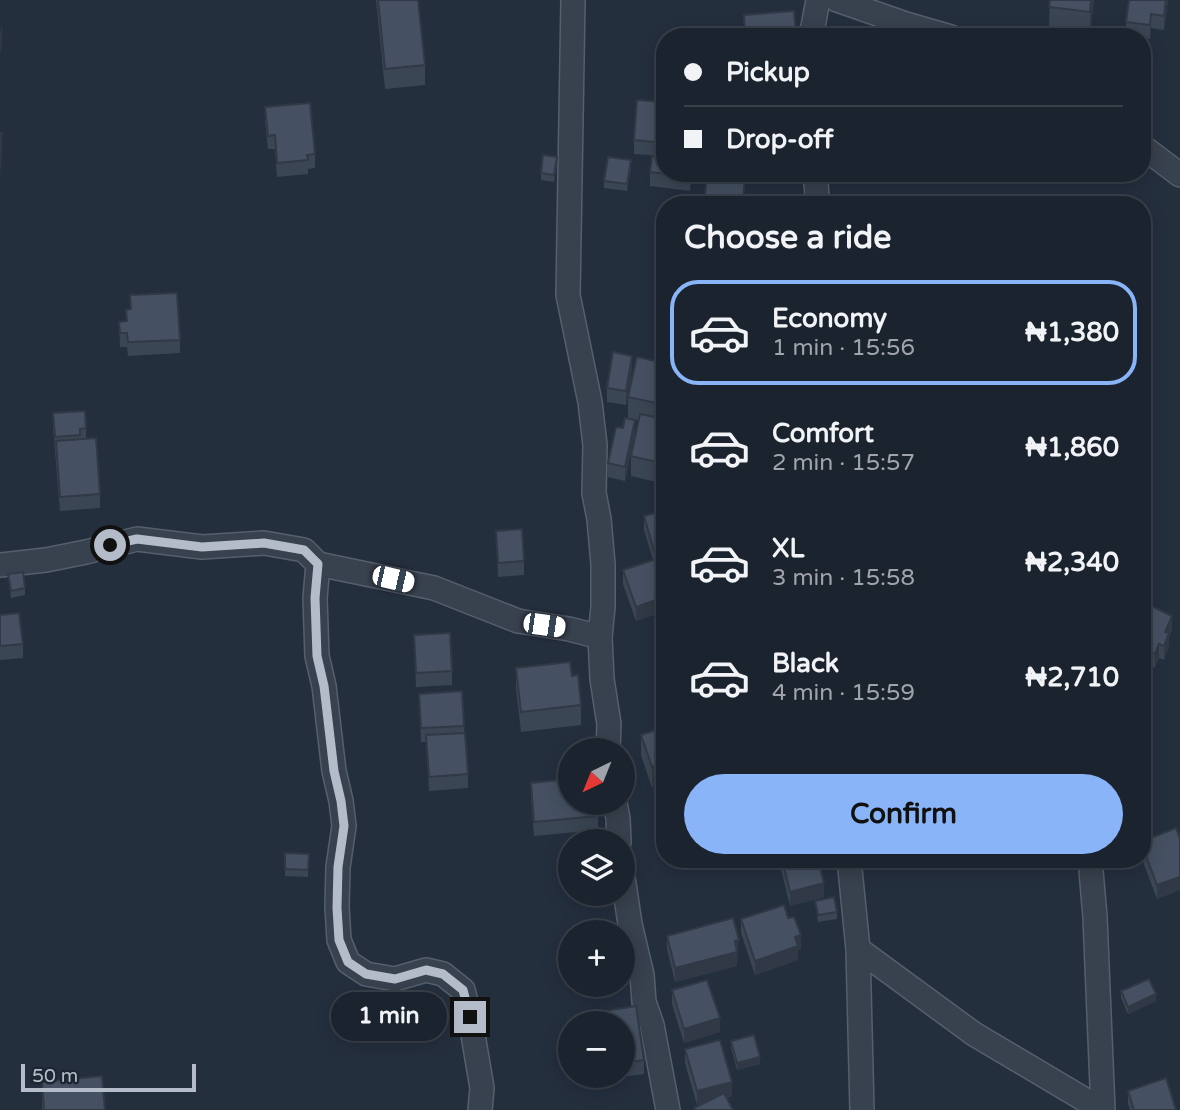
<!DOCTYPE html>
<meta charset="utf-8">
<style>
body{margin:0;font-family:"Varela Round",sans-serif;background:#242b36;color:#f1f3f6;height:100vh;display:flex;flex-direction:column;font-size:26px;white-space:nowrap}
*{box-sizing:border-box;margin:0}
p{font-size:23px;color:#a0a4aa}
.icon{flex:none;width:38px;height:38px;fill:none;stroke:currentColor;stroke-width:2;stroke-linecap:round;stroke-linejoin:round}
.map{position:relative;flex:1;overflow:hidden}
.side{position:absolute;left:656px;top:196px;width:495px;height:672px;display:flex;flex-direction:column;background:#1b232e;border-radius:28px;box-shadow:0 4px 18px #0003,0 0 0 2px #39404a}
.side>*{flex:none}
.banner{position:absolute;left:656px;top:28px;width:495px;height:154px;border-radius:28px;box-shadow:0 4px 18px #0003,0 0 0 2px #39404a;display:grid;align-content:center;height:154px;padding:0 28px;background:#1b232e}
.needle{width:46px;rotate:223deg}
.buttons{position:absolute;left:558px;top:738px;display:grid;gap:14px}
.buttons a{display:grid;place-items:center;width:77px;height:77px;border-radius:50%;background:#1b232e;box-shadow:0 4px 18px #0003,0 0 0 2px #39404a;font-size:35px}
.scale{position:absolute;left:21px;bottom:18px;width:175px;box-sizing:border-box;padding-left:7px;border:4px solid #b4bcc9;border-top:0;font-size:19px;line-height:24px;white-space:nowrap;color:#b4bcc9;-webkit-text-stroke:5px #1d2633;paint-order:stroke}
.end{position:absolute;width:32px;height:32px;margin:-16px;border:9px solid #b4bcc9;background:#111;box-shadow:0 0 0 4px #111}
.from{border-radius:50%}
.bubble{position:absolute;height:49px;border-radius:24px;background:#1b232e;box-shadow:0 4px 18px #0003,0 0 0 2px #39404a;font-size:23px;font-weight:700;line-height:49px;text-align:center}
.car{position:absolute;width:21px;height:42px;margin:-21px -10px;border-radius:9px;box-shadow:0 0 5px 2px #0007;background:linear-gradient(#fff 24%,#345 0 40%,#fff 0 76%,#345 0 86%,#fff 0)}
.banner b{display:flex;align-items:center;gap:24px;height:66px;font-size:26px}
.banner b+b{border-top:2px solid #39404a}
.banner i{width:18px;height:18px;background:#f1f3f6}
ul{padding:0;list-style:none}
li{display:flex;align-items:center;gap:21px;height:105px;margin:0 14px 10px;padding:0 14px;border:4px solid transparent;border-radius:28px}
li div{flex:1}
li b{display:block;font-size:26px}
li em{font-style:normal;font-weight:700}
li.current{border-color:#8ab4f8}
li>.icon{width:63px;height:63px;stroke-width:1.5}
h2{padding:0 28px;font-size:32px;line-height:84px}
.cta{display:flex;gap:14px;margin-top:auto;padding:14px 28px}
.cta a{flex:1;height:80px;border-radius:42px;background:#8ab4f8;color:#111;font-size:28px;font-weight:700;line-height:80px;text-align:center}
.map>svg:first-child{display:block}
</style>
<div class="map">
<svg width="1180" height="1110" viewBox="0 0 1180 1110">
<rect width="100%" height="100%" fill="#242f3e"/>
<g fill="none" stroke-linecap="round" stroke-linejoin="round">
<!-- minor casing -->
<g stroke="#565f6c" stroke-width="26">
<g id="minor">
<path d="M573,0L568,295L590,402L595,445L594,493L599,519L603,564V607L600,637L602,679L609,724L608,751"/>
<path d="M837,0L906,24L951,37"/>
<path d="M811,37L818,0"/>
<path d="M1143,147L1180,175"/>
<path d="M815,173L818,205"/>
<path d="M318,564L434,588L518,621L569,629L600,637"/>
<path d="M0,565L46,560L86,552L137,539L202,547L264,543L304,550L318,564L315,598L317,656L324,686L334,771L341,801L344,826L338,867L337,907L339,940L348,962L366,974L395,979L426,970L443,974L463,990L470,1017L482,1088L480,1110"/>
<path d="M615,803L618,818L619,842"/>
<path d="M849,859L858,949L862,1110"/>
<path d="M1090,859L1095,917L1103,1110"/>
<path d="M623,877L630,924L642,975L644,1002L652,1025L668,1110"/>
<path d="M858,949L974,1034L1102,1110"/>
</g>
</g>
<!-- minor -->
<use href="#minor" stroke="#38414e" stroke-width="23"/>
</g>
<!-- wall -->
<g fill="#3b4654">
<path d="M376,0H418L425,65V85L385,89Z"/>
<path d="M1050,0H1094L1090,33L1049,27Z"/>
<path d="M1168,0L1164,30L1151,28L1150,39L1143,38V37L1126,36V22Z"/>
<path d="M794,11L796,37H744V15Z"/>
<path d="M665,102V156L634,154V140Z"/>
<path d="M265,107L315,154V168L308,169V174L277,177L275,149H268L265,121Z"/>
<path d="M557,164L554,182L541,180V173Z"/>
<path d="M631,167L627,191L604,188V181Z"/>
<path d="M650,172L692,173L690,191L650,186Z"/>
<path d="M935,173H968L967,184L935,180Z"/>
<path d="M130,295L180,340V353L128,356L127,347H120L119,322L126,321V310L130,309Z"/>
<path d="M665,363V484L631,476V456L638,420L628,418V397Z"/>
<path d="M632,370L626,405L607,402V388Z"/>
<path d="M53,413L86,428V438L100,494V508L60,511L53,427Z"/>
<path d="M623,428L635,434L625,481L608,477V463Z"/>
<path d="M665,510V611L636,621L623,584V570L653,560L644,530V516Z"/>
<path d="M496,531L524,561V575L498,577Z"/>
<path d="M8,574L25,588V595L11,598Z"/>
<path d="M1143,602L1172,630L1169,637V647L1164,660L1159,658L1155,668L1143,662Z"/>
<path d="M0,615L23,644V658L0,660Z"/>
<path d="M414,635L452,671V685L416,687Z"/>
<path d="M665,663V714L661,701V689L658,679V665Z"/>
<path d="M516,668L572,676L581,705V725L521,732L516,689Z"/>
<path d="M419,694L464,726L468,774V788L429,791L426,742H421Z"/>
<path d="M665,727V784L652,788L641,755V735Z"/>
<path d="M531,783L598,816V830L534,836L531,797Z"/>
<path d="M1180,839V890L1157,899L1142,859H1143V841Z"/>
<path d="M285,853L309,854L308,877L285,876Z"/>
<path d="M780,859H818L824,897L790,906L780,865Z"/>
<path d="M815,901L837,912V919L818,922Z"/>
<path d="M788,918L801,949L798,950V960L755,975L741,933V919Z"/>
<path d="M667,936L739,954H737V966L675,982L667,949Z"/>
<path d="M672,990L720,1032L684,1043L672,1004Z"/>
<path d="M1121,991L1156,1001L1128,1014L1121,998Z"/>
<path d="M636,1006L644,1060V1074L606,1079V1076H623V1024H598V1012Z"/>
<path d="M731,1041L760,1064L737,1070L731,1048Z"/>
<path d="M685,1049L732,1096L727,1098L733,1110H694V1108L702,1104L697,1105L685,1063Z"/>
<path d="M42,1082L105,1110H42Z"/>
<path d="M1128,1091L1176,1110H1130L1128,1104Z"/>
</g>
<!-- shaded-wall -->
<g fill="#303945">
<path d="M1091,0H1094L1090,33V12Z"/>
<path d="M1166,0H1168L1164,30V16Z"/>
<path d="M1151,14V28L1150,39V25Z"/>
<path d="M2,23V44L0,55V35Z"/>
<path d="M2,133V154L0,176V156Z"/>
<path d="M632,356V370L626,405V391Z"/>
<path d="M635,420V434L625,481V467Z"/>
<path d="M665,547V561L654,565V551Z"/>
<path d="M665,597V611L636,621V607Z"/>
<path d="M1172,616V630L1169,637V647L1164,660L1165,632Z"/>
<path d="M1159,644V658L1155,668V654Z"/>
<path d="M665,763V784L652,788V767Z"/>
<path d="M1180,877V890L1157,899V885Z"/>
<path d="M824,883V897L790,906V892Z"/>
<path d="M801,935V949L798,950V960L755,975V961L795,937Z"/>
<path d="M739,940L737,966L675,982V968Z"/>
<path d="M1156,994V1001L1128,1014V1007Z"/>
<path d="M720,1018V1032L684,1043V1029Z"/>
<path d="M760,1057V1064L737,1070V1063Z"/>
<path d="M732,1082V1096L697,1105V1091Z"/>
</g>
<!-- building -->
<g fill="#455162" stroke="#303945" stroke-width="2">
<path d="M378,0H418L425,65L385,69Z"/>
<path d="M1050,0H1091L1090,12L1049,7Z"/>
<path d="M1129,0H1166L1164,16L1151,14L1150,25L1126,22Z"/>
<path d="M794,11L796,32L745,36L744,15Z"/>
<path d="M637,100L665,102V143L634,140Z"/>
<path d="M310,103L315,154L307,155L308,160L277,163L275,135L268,136L265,107Z"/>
<path d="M0,133H2L0,156Z"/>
<path d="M543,155L557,157L554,175L541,173Z"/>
<path d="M652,156L665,158V173H691L690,177L650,172Z"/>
<path d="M608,157L631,160L627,184L604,181Z"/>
<path d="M707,173H745L743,205H704Z"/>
<path d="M177,293L180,340L128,342L127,333H120L119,322L127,321L126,310L131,309L130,295Z"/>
<path d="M613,352L632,356L626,391L607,388Z"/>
<path d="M637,357L665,363V405L628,397Z"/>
<path d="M85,411L86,428L80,429V435L55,437L53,413Z"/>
<path d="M640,414L665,419V464L631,456Z"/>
<path d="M625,418L635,420L625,467L608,463L616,427L623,428Z"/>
<path d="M96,438L100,494L60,497L56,441Z"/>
<path d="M665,510V547L654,551L644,516Z"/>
<path d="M522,529L524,561L498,563L496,531Z"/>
<path d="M665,556V597L636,607L623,570Z"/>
<path d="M23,572L25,588L11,591L8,574Z"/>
<path d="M1143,602L1172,616L1165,632L1169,633L1164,646L1159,644L1155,654L1143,648Z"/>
<path d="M19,613L23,644L0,646V615Z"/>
<path d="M450,633L452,671L416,673L414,635Z"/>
<path d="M570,662L572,676L578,675L581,705L521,712L516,668Z"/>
<path d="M665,663V680L663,681L658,665Z"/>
<path d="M665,686V700L661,687Z"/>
<path d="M462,691L464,726L421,728L419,694Z"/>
<path d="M665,727V763L652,767L641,735Z"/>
<path d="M465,733L468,774L429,777L426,735Z"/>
<path d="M570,779V803H597L598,816L534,822L531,783Z"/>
<path d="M1176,828L1180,839V877L1157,885L1143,848V841Z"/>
<path d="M285,853L309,854L308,870L285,869Z"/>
<path d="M782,859H818L824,883L790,892Z"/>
<path d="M834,897L837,912L818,915L815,901Z"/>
<path d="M784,905L788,918L794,917L801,935L795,937L798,946L755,961L741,919Z"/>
<path d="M733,918L739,940L735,941L737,952L675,968L667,936Z"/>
<path d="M1149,979L1156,994L1128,1007L1121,991Z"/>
<path d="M707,980L720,1018L684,1029L672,990Z"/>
<path d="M636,1006L644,1060L623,1063V1024H600L598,1012Z"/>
<path d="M754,1035L760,1057L737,1063L731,1041Z"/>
<path d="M720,1040L732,1082L697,1091L685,1049Z"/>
<path d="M102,1076L105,1110H44L42,1082Z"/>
<path d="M1166,1078L1176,1110H1134L1128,1091Z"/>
<path d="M724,1093L733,1110H695L694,1108Z"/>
</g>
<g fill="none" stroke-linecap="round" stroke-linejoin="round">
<!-- route -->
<path stroke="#b4bcc9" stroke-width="9" d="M110,545L137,539L202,547L264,543L304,550L318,564L315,598L317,656L324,686L334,771L341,801L344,826L338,867L337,908L339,940L348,962L366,974L395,979L426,970L443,974L463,990L470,1017"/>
</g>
</svg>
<div class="buttons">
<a><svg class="needle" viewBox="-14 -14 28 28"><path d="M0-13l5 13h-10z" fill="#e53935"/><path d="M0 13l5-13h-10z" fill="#a0a4aa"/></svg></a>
<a><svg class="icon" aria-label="layers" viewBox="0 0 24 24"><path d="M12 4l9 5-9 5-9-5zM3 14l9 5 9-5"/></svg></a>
<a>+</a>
<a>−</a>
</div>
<div class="scale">50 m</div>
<i class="end from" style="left:110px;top:545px"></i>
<i class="end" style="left:470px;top:1017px"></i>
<div class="bubble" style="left:331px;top:992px;width:116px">1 min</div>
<i class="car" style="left:393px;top:579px;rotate:103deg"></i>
<i class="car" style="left:544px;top:625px;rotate:98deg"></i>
<div class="banner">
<b><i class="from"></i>Pickup</b>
<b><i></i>Drop-off</b>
</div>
<section class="side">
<h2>Choose a ride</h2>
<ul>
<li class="current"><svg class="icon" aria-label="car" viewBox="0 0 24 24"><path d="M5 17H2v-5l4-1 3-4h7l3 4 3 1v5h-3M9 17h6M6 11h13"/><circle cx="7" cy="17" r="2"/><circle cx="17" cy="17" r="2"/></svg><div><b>Economy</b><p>1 min · 15:56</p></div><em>₦1,380</em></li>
<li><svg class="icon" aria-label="car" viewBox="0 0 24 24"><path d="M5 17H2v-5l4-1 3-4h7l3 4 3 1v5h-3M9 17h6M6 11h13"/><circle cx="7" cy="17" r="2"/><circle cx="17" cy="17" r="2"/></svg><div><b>Comfort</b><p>2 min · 15:57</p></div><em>₦1,860</em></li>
<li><svg class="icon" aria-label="car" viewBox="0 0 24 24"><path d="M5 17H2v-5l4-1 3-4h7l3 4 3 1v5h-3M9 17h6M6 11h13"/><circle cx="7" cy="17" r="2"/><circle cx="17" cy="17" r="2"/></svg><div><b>XL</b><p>3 min · 15:58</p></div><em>₦2,340</em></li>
<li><svg class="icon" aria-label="car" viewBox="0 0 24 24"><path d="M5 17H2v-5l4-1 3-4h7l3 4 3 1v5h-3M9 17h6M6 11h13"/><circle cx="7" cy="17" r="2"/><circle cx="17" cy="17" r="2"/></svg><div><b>Black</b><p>4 min · 15:59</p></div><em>₦2,710</em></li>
</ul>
<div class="cta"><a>Confirm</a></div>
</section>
</div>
